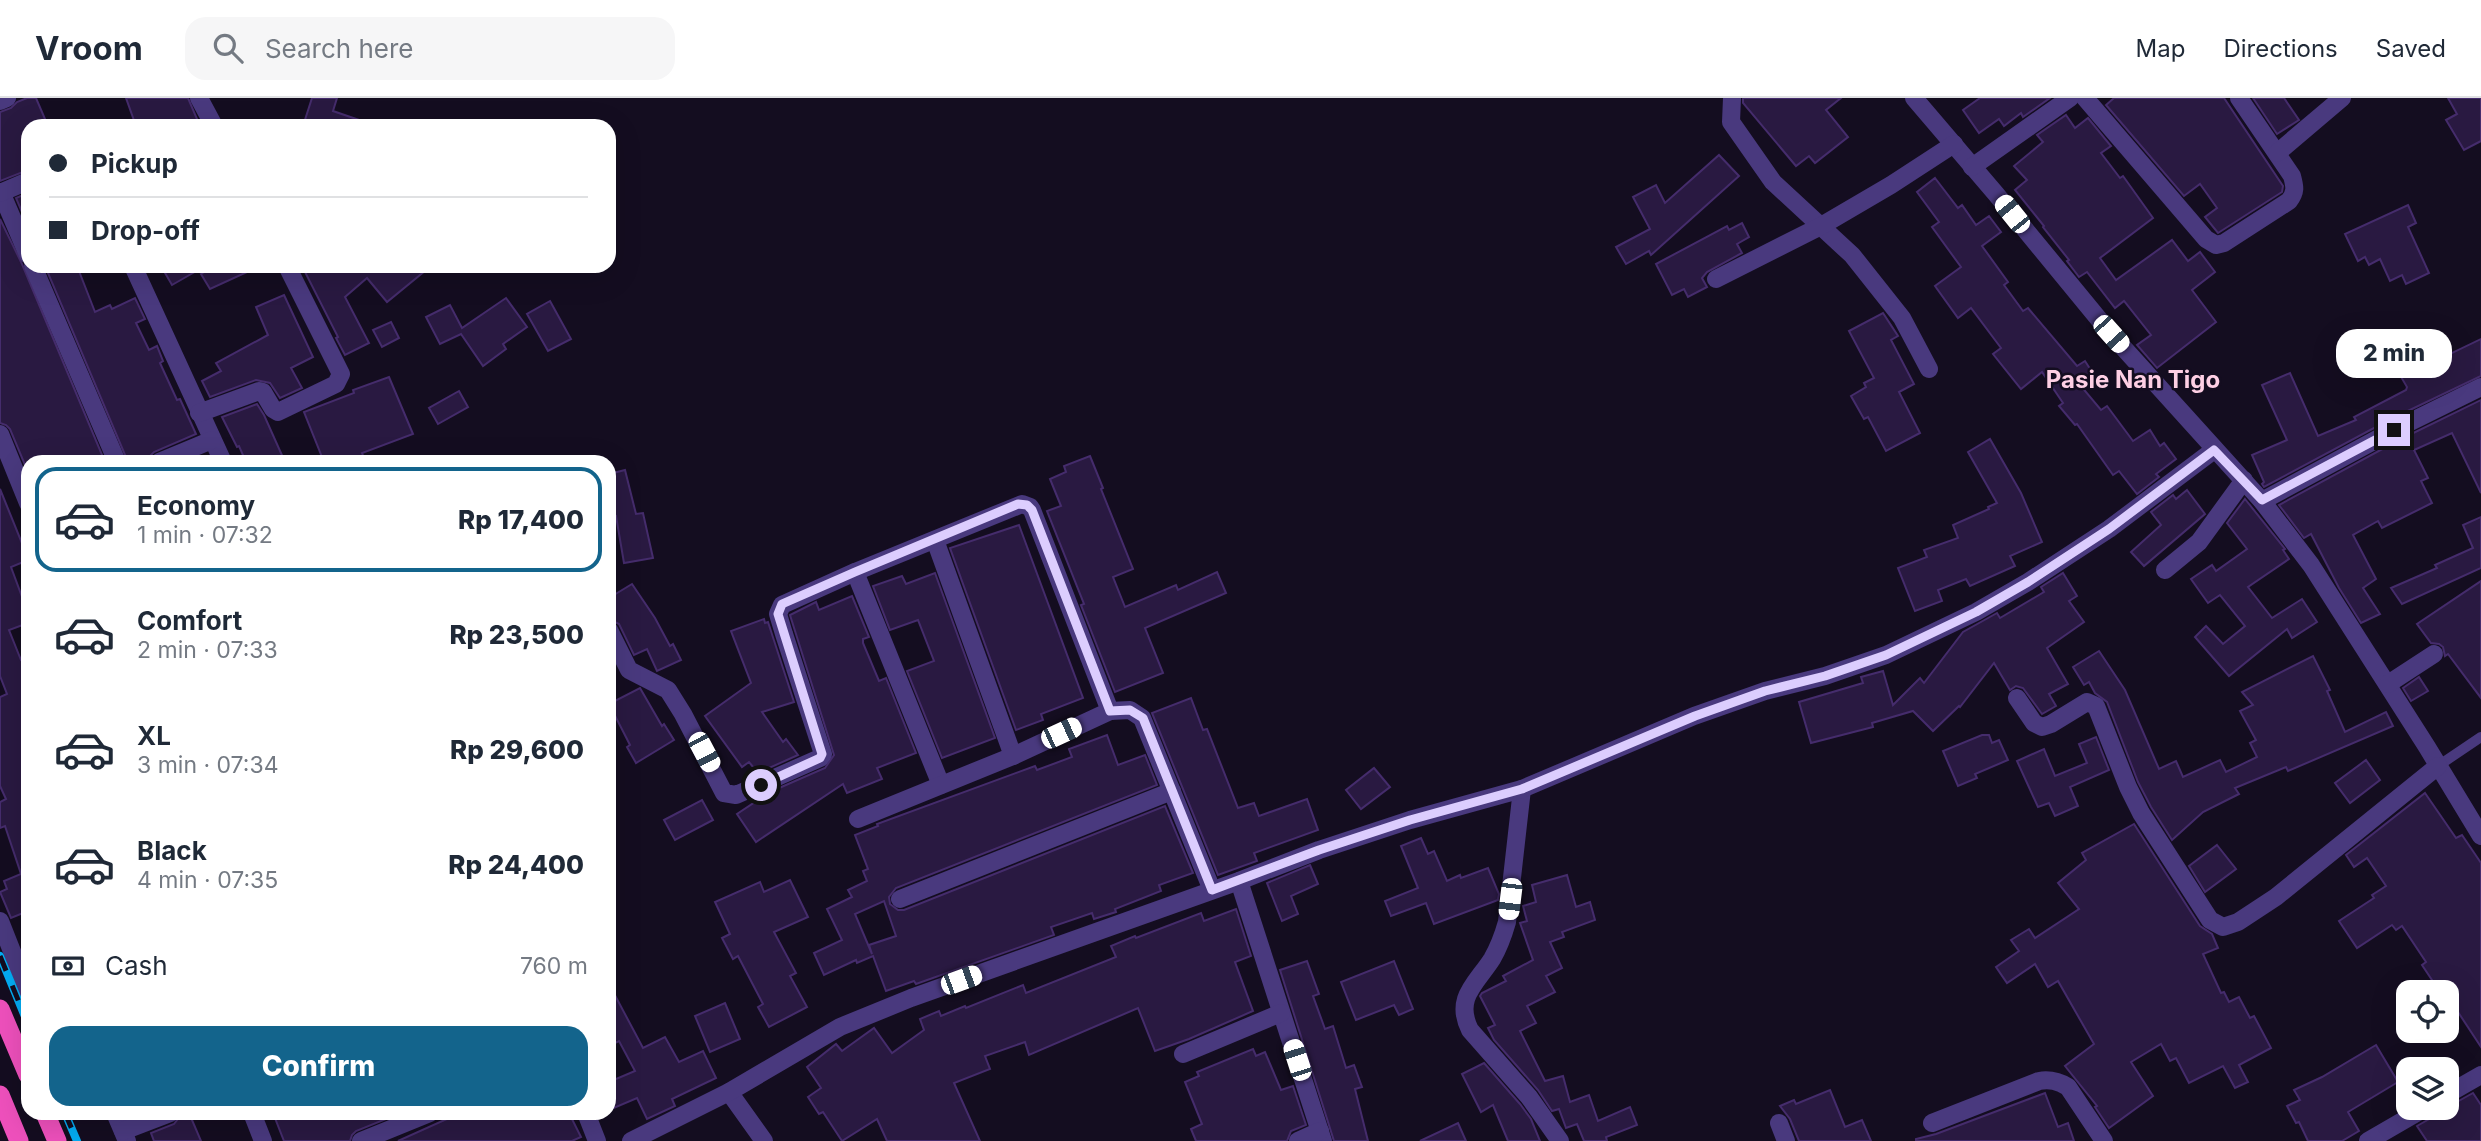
<!DOCTYPE html>
<meta charset="utf-8">
<style>
body{margin:0;font-family:Inter,sans-serif;background:#f6f6f7;color:#1f2937;height:100vh;display:flex;flex-direction:column;font-size:26px;white-space:nowrap}
*{box-sizing:border-box;margin:0}
p{font-size:23px;color:#747a83}
.icon{flex:none;width:38px;height:38px;fill:none;stroke:currentColor;stroke-width:2;stroke-linecap:round;stroke-linejoin:round}
.map{position:relative;flex:1;overflow:hidden}
.sheet{position:absolute;left:21px;top:357px;width:595px;height:665px;display:flex;flex-direction:column;background:#fff;border-radius:21px;box-shadow:0 7px 28px #0002}
.sheet>*{flex:none}
.banner{position:absolute;left:21px;top:21px;width:595px;height:154px;border-radius:21px;box-shadow:0 7px 28px #0002;display:grid;align-content:center;height:154px;padding:0 28px;background:#fff}
.controls{position:absolute;left:2396px;top:882px;display:grid;gap:14px}
.controls a{display:grid;place-items:center;width:63px;height:63px;border-radius:14px;background:#fff;box-shadow:0 7px 28px #0002;font-size:35px}
.end{position:absolute;width:32px;height:32px;margin:-16px;border:9px solid #dccdfe;background:#111;box-shadow:0 0 0 4px #111}
.from{border-radius:50%}
.bubble{position:absolute;height:49px;border-radius:21px;background:#fff;box-shadow:0 7px 28px #0002;font-size:23px;font-weight:800;line-height:49px;text-align:center}
.car{position:absolute;width:21px;height:42px;margin:-21px -10px;border-radius:9px;box-shadow:0 0 5px 2px #0007;background:linear-gradient(#fff 24%,#345 0 40%,#fff 0 76%,#345 0 86%,#fff 0)}
.banner b{display:flex;align-items:center;gap:24px;height:66px;font-size:26px}
.banner b+b{border-top:2px solid #e0e1e3}
.banner i{width:18px;height:18px;background:#1f2937}
ul{padding:12px 0 0;list-style:none}
li{display:flex;align-items:center;gap:21px;height:105px;margin:0 14px 10px;padding:0 14px;border:4px solid transparent;border-radius:21px}
li div{flex:1}
li b{display:block;font-size:26px}
li em{font-style:normal;font-weight:800}
li.current{border-color:#13648c}
li>.icon{width:63px;height:63px;stroke-width:1.5}
.pay{display:flex;align-items:center;gap:18px;height:77px;padding:0 28px;font-size:26px}
.pay p{margin-inline-start:auto}
.primary-button{display:flex;gap:14px;margin-top:auto;padding:14px 28px}
.primary-button a{flex:1;height:80px;border-radius:21px;background:#13648c;color:#fff;font-size:28px;font-weight:800;line-height:80px;text-align:center}
header{display:flex;align-items:center;gap:42px;box-sizing:border-box;height:98px;padding:0 35px;background:#fff;border-bottom:2px solid #e0e1e3}
header strong{font-size:33px}
nav{display:flex;gap:38px;margin-inline-start:auto;font-size:24px}
.search{width:490px;height:63px;background:#f6f6f7;display:flex;align-items:center;gap:18px;box-sizing:border-box;padding:0 24px;border-radius:21px;color:#747a83;font-size:26px}
.map>svg:first-child{display:block}
</style>
<header>
<strong>Vroom</strong>
<div class="search"><svg class="icon" aria-label="search" viewBox="0 0 24 24"><circle cx="10" cy="10" r="6"/><path d="M15 15l6 6"/></svg>Search here</div>
<nav><a>Map</a><a>Directions</a><a>Saved</a></nav>
</header>
<div class="map">
<svg width="2481" height="1043" viewBox="0 0 2481 1043">
<rect width="100%" height="100%" fill="#140d20"/>
<!-- building -->
<g fill="#291941" stroke="#452c6c" stroke-width="2" fill-rule="evenodd">
<path d="M27,0H36L48,28H28V72L0,83V14L11,10L17,4Z"/>
<path d="M126,0H188L200,28H136Z"/>
<path d="M312,0H337L333,13L368,25V28H303Z"/>
<path d="M1743,0H1841L1826,12L1848,39L1815,65L1809,58L1796,68L1743,5Z"/>
<path d="M1980,0H2050L2023,19L2021,15L2004,28L1999,21L1979,35L1963,12Z"/>
<path d="M2114,0H2224L2283,88L2282,94L2218,135L2205,119L2217,110L2200,86L2184,98L2106,7Z"/>
<path d="M2253,0H2284L2299,22L2277,36Z"/>
<path d="M2448,0H2481V43L2464,52L2446,22L2457,16Z"/>
<path d="M2066,17L2075,30L2088,20L2111,48L2101,55L2120,80L2123,78L2153,120L2100,160L2116,182L2172,142L2188,163L2200,154L2215,174L2192,192L2216,224L2157,270L2137,247L2151,237L2124,203L2115,210L2087,174L2079,179L2067,163L2069,162L2043,129L2044,128L2015,92L2027,82L2014,68L2043,44L2037,37Z"/>
<path d="M1719,57L1739,78L1651,157L1649,153L1626,166L1616,149L1650,131L1633,99L1656,87L1665,105Z"/>
<path d="M1935,80L1958,110L1962,107L1976,127L1989,118L2001,134L1982,148L2008,184L2004,187L2023,213L2028,210L2077,268L2085,263L2094,277L2080,287L2101,312L2107,308L2133,343L2150,332L2160,348L2164,345L2176,361L2156,376L2159,379L2137,396L2119,373L2113,377L2077,326L2075,327L2059,308L2063,305L2042,274L2021,291L1993,256L2001,250L1971,210L1958,220L1935,188L1961,169L1932,129L1939,124L1917,94Z"/>
<path d="M28,95V128L16,100Z"/>
<path d="M2408,107L2416,125L2408,129L2429,175L2406,186L2402,177L2390,183L2380,161L2369,167L2365,159L2358,163L2345,136Z"/>
<path d="M0,121L22,166L105,364H28L25,367L10,331L6,327L0,325Z"/>
<path d="M1742,125L1749,139L1737,146L1742,155L1707,174L1702,180L1707,189L1688,199L1684,191L1672,197L1656,166L1727,128L1729,132Z"/>
<path d="M45,168H77L95,214L110,207L112,211L135,200L145,221L136,225L149,252L157,248L163,263L160,265L177,302L180,301L196,336L154,354L150,358L148,364H128Z"/>
<path d="M161,168H205L172,187Z"/>
<path d="M215,168H260L210,191L201,176Z"/>
<path d="M302,168H431L387,204L367,180L345,199L369,245L345,257L336,240L338,239Z"/>
<path d="M284,197L313,259L291,270L302,290L280,300L270,285L256,282L210,299L202,283L221,273L216,265L268,237L256,209Z"/>
<path d="M506,200L527,229L503,246L506,251L483,268L461,236L440,246L426,219L450,207L462,230Z"/>
<path d="M550,203L571,241L548,253L527,216Z"/>
<path d="M1883,215L1898,238L1891,242L1914,286L1899,294L1920,335L1886,353L1868,319L1864,321L1851,298L1866,289L1864,285L1874,280L1849,233Z"/>
<path d="M391,224L399,240L382,249L373,232Z"/>
<path d="M2481,241V278L2389,322L2264,389L2262,386L2264,384L2252,357L2287,342L2262,287L2290,275L2318,338L2356,322L2354,319L2406,292L2407,289L2390,260L2410,249L2421,270Z"/>
<path d="M389,279L413,336L362,355L364,360L351,364H324L304,314L354,295L353,292Z"/>
<path d="M459,293L468,309L438,326L429,310Z"/>
<path d="M2481,302V395L2452,335L2414,352L2428,380L2421,383L2432,405L2382,430L2378,423L2353,437L2376,481L2363,490L2380,516L2361,525L2339,490L2311,436L2304,440L2279,407L2399,342Z"/>
<path d="M257,306L264,317L285,364H246L239,348L237,349L222,319Z"/>
<path d="M1990,341L2021,395L2042,444L2010,458L2015,468L1970,488L1966,481L1938,492L1942,503L1915,513L1898,470L1927,459L1924,452L1958,440L1953,427L1989,411L1988,409L1997,405L1968,354Z"/>
<path d="M1090,358L1103,390L1101,391L1133,471L1113,479L1125,509L1176,487L1178,492L1217,474L1226,495L1145,530L1163,575L1115,594L1081,507L1084,506L1047,413L1061,408L1050,381L1066,374L1064,368Z"/>
<path d="M625,372L636,416L643,415L653,460L624,465L616,418L609,420V376Z"/>
<path d="M0,391L28,460V462L11,469L28,515V525L9,532L21,562L28,559V813L11,820L0,794L7,791L4,783L21,776L5,728L0,730V704L6,701L0,688V599L7,596L0,578Z"/>
<path d="M2187,392L2205,416L2144,468L2131,454L2161,427L2151,414L2173,397L2176,401Z"/>
<path d="M2245,401L2285,451L2283,452L2289,461L2248,489L2272,520L2302,501L2317,524L2292,540L2287,531L2229,578L2195,539L2206,528L2223,546L2245,528L2220,497L2208,505L2191,481L2212,467L2216,473L2247,451L2227,425Z"/>
<path d="M2481,419V470L2402,506L2391,490L2437,470L2435,467L2473,450L2463,427Z"/>
<path d="M1019,427L1083,600L1041,616L1043,622L1016,632L950,450Z"/>
<path d="M935,475L995,640L942,660L907,573L934,563L918,522L890,532L873,488L902,478L906,486Z"/>
<path d="M2063,475L2077,498L2069,503L2084,524L2047,550L2068,586L2049,596L2056,608L2042,616L2023,590L2016,588L2010,592L1994,565L1960,609L1959,608L1933,633L1913,613L1872,625L1873,629L1811,645L1799,604L1863,585L1861,579L1883,573L1893,607L1920,580L1924,585L1963,534L1997,515L2000,520L2044,494L2041,489Z"/>
<path d="M2481,483V600L2448,556L2445,558L2443,549L2439,546L2431,545L2417,526Z"/>
<path d="M632,486L655,520L670,548L673,546L681,562L657,573L647,551L634,557L619,526L609,521V500Z"/>
<path d="M852,498L869,539L863,541V545L879,583L886,580L916,655L877,670L882,681L847,695L843,686L756,744L737,716L770,694L825,670L834,657L790,517L816,504L819,512Z"/>
<path d="M764,521L765,525L768,524L794,604L762,614L783,644L786,641L798,657L758,675L749,664L742,669L705,618L751,585L731,533Z"/>
<path d="M2099,553L2125,592L2159,671L2176,663L2183,679L2220,662L2226,674L2257,659L2250,645L2256,642L2240,613L2253,607L2242,594L2313,558L2330,592L2327,593L2345,634L2386,614L2393,628L2288,673L2286,669L2235,690L2239,696L2203,714L2172,742L2151,709L2138,684L2107,604L2095,595L2089,584L2084,587L2073,569Z"/>
<path d="M2419,579L2428,593L2411,603L2403,590Z"/>
<path d="M640,590L662,628L664,626L674,642L636,665L627,649L630,647L609,606Z"/>
<path d="M1191,600L1203,632L1207,631L1238,710L1254,705L1259,718L1307,701L1318,732L1254,755L1257,763L1218,777L1152,615Z"/>
<path d="M1107,637L1118,667L1145,657L1157,687L896,790L889,799L890,806L898,812H904L1165,708L1193,775L1159,787L1161,793L1115,811L1116,814L1094,821L1092,815L1051,829L1054,837L916,886L914,883L886,893L873,858L857,865L856,862L824,877L814,855L842,842L827,811L852,799L848,792L867,783L863,773L868,771L855,737L878,728L877,726L1035,668L1037,672L1072,659L1069,651ZM884,803L896,838L869,847L872,856L855,816Z"/>
<path d="M1982,637H1989L1992,645L1999,642L2008,662L1975,676L1977,680L1958,688L1943,653Z"/>
<path d="M2096,639L2109,672L2070,689L2078,708L2055,718L2049,705L2038,709L2017,663L2044,651L2055,678L2087,665L2079,646Z"/>
<path d="M2366,662L2380,682L2350,705L2335,685Z"/>
<path d="M1374,670L1390,689L1361,711L1346,692Z"/>
<path d="M2425,695L2456,740L2462,737L2481,765V949L2456,911L2452,914L2446,905V894H2440L2422,867L2426,864L2402,828L2396,832L2392,827L2357,850L2339,823L2374,800L2372,797L2386,788L2367,760L2354,769L2346,757Z"/>
<path d="M702,702L713,722L675,742L664,722Z"/>
<path d="M2134,726L2200,828L2212,836L2218,850L2203,856L2221,895L2224,894L2229,904L2239,899L2250,920L2254,918L2271,950L2239,967L2248,984L2235,990L2223,968L2189,985L2176,960L2170,963L2161,946L2131,964L2153,998L2109,1030L2095,1009L2097,1008L2065,968L2094,946L2058,883L2048,889L2035,866L2007,885L1996,869L2019,853L2011,842L2029,831L2035,840L2079,811L2058,785L2086,762L2082,755Z"/>
<path d="M1421,740L1428,756L1434,753L1447,783L1460,777L1461,780L1488,770L1499,796L1498,802L1434,826L1426,805L1391,818L1385,803L1418,790L1401,748Z"/>
<path d="M2217,747L2236,771L2205,794L2189,768Z"/>
<path d="M1310,767L1318,786L1291,798L1298,816L1282,823L1267,785Z"/>
<path d="M1567,777L1576,809L1590,804L1595,822L1562,834L1564,839L1550,844L1562,870L1546,878L1555,894L1527,908L1536,925L1520,933L1545,983L1563,978L1570,1004L1589,997L1598,1023L1630,1009L1637,1027L1606,1039L1607,1043H1584L1577,1026L1566,1030L1559,1011L1552,1013L1538,992L1494,942L1488,930L1495,927L1480,898L1482,895L1506,883L1503,878L1533,862L1520,825L1527,823L1523,808L1536,804L1532,787Z"/>
<path d="M790,782L808,819L774,834L796,875L790,878L807,909L769,929L758,909L763,906L738,858L733,861L722,840L730,836L715,804L760,784L764,794Z"/>
<path d="M1236,811L1251,858L1235,864L1253,913L1189,941L1155,953L1138,910L1029,957L1025,944L985,958L990,971L954,985L980,1043H887L877,1021L842,1043L823,1014L819,1016L808,999L821,990L807,969L836,946L842,953L874,930L892,955L924,932L920,921L939,913L941,918L965,908L966,910L1023,887L1026,895L1116,859L1111,848L1135,838L1136,840L1201,815L1204,823Z"/>
<path d="M1307,863L1319,896L1313,898L1325,931L1333,928L1346,970L1354,967L1362,989L1355,991L1368,1043H1334L1280,872Z"/>
<path d="M1394,863L1413,911L1399,917L1394,907L1356,922L1341,884Z"/>
<path d="M609,886L643,950L665,939L679,964L703,953L716,980L672,1001L675,1008L647,1021L637,1000L609,1012V984L635,973L619,943L609,948Z"/>
<path d="M725,905L740,941L710,954L695,918Z"/>
<path d="M2376,947L2398,984L2348,1014L2359,1033L2342,1043H2308L2299,1024L2296,1025L2287,1008L2300,1002L2294,992L2322,979Z"/>
<path d="M1253,951L1256,958L1265,954L1281,992L1293,988L1306,1027L1291,1033L1287,1043H1196L1191,1031L1202,1026L1185,984L1199,978L1197,974Z"/>
<path d="M1484,965L1520,1006L1531,1021L1540,1043H1508L1493,1007L1481,1014L1462,976Z"/>
<path d="M1830,992L1845,1029L1862,1022L1871,1043H1799L1790,1021L1780,1008L1794,1002L1796,1006Z"/>
<path d="M2045,995L2058,1029L2068,1025L2074,1043H1916V1041L1936,1036Z"/>
<path d="M2473,995L2481,1007V1043H2427L2417,1028L2431,1020L2441,1010H2446Z"/>
<path d="M189,1015L201,1043H154L151,1035L174,1026L181,1017Z"/>
<path d="M273,1015H383L386,1021L356,1033L352,1037L350,1043H284Z"/>
<path d="M460,1015H569L581,1039L572,1043H398Z"/>
<path d="M1458,1025L1466,1043H1420Z"/>
</g>
<g fill="none" stroke-linecap="round" stroke-linejoin="round">
<!-- service -->
<path stroke="#49397e" stroke-width="10" d="M2438,668L2481,639"/>
<!-- minor -->
<g stroke="#49397e" stroke-width="18">
<path d="M199,0L214,28"/>
<path d="M1732,0L1731,24L1773,84L1852,157L1902,220L1929,271"/>
<path d="M1914,0L1996,96L2111,236L2262,403L2311,467L2427,649L2481,738"/>
<path d="M2085,0L2206,141L2216,147L2224,145L2289,103C2296,94 2295,89 2292,78L2239,0"/>
<path d="M0,3L7,0"/>
<path d="M2277,55L2342,0"/>
<path d="M1972,69L2070,0"/>
<path d="M1,94L28,157"/>
<path d="M0,95L28,83"/>
<path d="M33,168L117,364"/>
<path d="M133,168L223,364"/>
<path d="M1716,181L1821,128L1891,87L1954,46"/>
<path d="M199,315L259,293L263,294L273,311L278,314L336,286L341,276L287,168"/>
<path d="M0,336L28,405"/>
<path d="M159,364L212,342"/>
<path d="M2262,403L2394,332L2481,289"/>
<path d="M935,442L1013,658"/>
<path d="M2165,472L2199,444L2244,382"/>
<path d="M855,474L941,687"/>
<path d="M609,532L629,572L668,592L683,616L724,695L736,697L820,660L823,656L784,536L778,516L782,507L855,474L1022,406L1030,409L1032,412L1110,613"/>
<path d="M2388,586L2434,556"/>
<path d="M2017,600L2034,625L2042,629L2051,626L2087,604L2096,608L2128,689L2141,715L2210,822L2223,829L2238,824L2276,799L2438,668"/>
<path d="M1522,691L1507,824C1503,838 1499,849 1492,861C1476,886 1454,900 1470,932L1529,999L1560,1043"/>
<path d="M858,721L1013,658L1110,613L1130,612L1142,620L1212,792"/>
<path d="M1239,783L1323,1043"/>
<path d="M900,801L1172,693"/>
<path d="M0,823L28,894"/>
<path d="M1183,956L1281,915"/>
<path d="M729,994L764,1043"/>
<path d="M2446,997L2481,977"/>
<path d="M115,1015L127,1043"/>
<path d="M252,1015L263,1043"/>
<path d="M586,1015L597,1043"/>
<path d="M1779,1025L1786,1043"/>
<path d="M1932,1025L2039,983C2050,981 2058,983 2068,989L2104,1043"/>
<path d="M123,1033L170,1015"/>
<path d="M361,1043L430,1015"/>
<path d="M631,1043L729,994L840,929L911,900L1239,783L1319,752L1410,722L1522,691L1694,618L1765,593L1825,578L1886,557L1976,514L2028,484L2109,431L2214,352"/>
<path d="M1298,1043L1320,1033"/>
<path d="M2368,1043L2425,1010"/>
</g>
<!-- trunk -->
<g stroke="#ee50bc" stroke-width="19">
<path d="M0,911L28,977"/>
<path d="M0,997L19,1043"/>
<path d="M45,1015L57,1043"/>
</g>
<!-- rail casing -->
<g stroke="#04acf3" stroke-width="8">
<g id="rail">
<path d="M0,858L28,926"/>
<path d="M65,1015L77,1043"/>
</g>
</g>
<!-- rail -->
<use href="#rail" stroke="#140d20" stroke-width="5" stroke-dasharray="16" stroke-linecap="butt"/>
</g>
<g fill="none" stroke-linecap="round" stroke-linejoin="round">
<!-- route -->
<path stroke="#dccdfe" stroke-width="9" d="M761,687L820,660L822,656L778,516L782,506L855,474L1018,406L1027,407L1032,412L1110,613L1130,612L1143,620L1212,792L1319,752L1410,722L1522,691L1695,618L1765,593L1825,578L1886,557L1976,514L2028,484L2109,431L2214,352L2262,402L2394,332"/>
</g>
<g text-anchor="middle" stroke-width="5" stroke-linejoin="round" paint-order="stroke">
<!-- quarter labels -->
<g font-size="24" font-weight="bold" fill="#fecfe4" stroke="#140d20">
<text x="2133" y="290">Pasie Nan Tigo</text>
</g>
</g>
</svg>
<div class="controls">
<a><svg class="icon" aria-label="locate" viewBox="0 0 24 24"><circle cx="12" cy="12" r="6"/><path d="M12 2v4M12 18v4M2 12h4M18 12h4"/></svg></a>
<a><svg class="icon" aria-label="layers" viewBox="0 0 24 24"><path d="M12 4l9 5-9 5-9-5zM3 14l9 5 9-5"/></svg></a>
</div>
<i class="end from" style="left:761px;top:687px"></i>
<i class="end" style="left:2394px;top:332px"></i>
<div class="bubble" style="left:2336px;top:231px;width:116px">2 min</div>
<i class="car" style="left:2012px;top:116px;rotate:321deg"></i>
<i class="car" style="left:2111px;top:236px;rotate:138deg"></i>
<i class="car" style="left:1061px;top:635px;rotate:65deg"></i>
<i class="car" style="left:704px;top:654px;rotate:152deg"></i>
<i class="car" style="left:1510px;top:801px;rotate:187deg"></i>
<i class="car" style="left:961px;top:882px;rotate:70deg"></i>
<i class="car" style="left:1297px;top:962px;rotate:342deg"></i>
<div class="banner">
<b><i class="from"></i>Pickup</b>
<b><i></i>Drop-off</b>
</div>
<section class="sheet">
<ul>
<li class="current"><svg class="icon" aria-label="car" viewBox="0 0 24 24"><path d="M5 17H2v-5l4-1 3-4h7l3 4 3 1v5h-3M9 17h6M6 11h13"/><circle cx="7" cy="17" r="2"/><circle cx="17" cy="17" r="2"/></svg><div><b>Economy</b><p>1 min · 07:32</p></div><em>Rp 17,400</em></li>
<li><svg class="icon" aria-label="car" viewBox="0 0 24 24"><path d="M5 17H2v-5l4-1 3-4h7l3 4 3 1v5h-3M9 17h6M6 11h13"/><circle cx="7" cy="17" r="2"/><circle cx="17" cy="17" r="2"/></svg><div><b>Comfort</b><p>2 min · 07:33</p></div><em>Rp 23,500</em></li>
<li><svg class="icon" aria-label="car" viewBox="0 0 24 24"><path d="M5 17H2v-5l4-1 3-4h7l3 4 3 1v5h-3M9 17h6M6 11h13"/><circle cx="7" cy="17" r="2"/><circle cx="17" cy="17" r="2"/></svg><div><b>XL</b><p>3 min · 07:34</p></div><em>Rp 29,600</em></li>
<li><svg class="icon" aria-label="car" viewBox="0 0 24 24"><path d="M5 17H2v-5l4-1 3-4h7l3 4 3 1v5h-3M9 17h6M6 11h13"/><circle cx="7" cy="17" r="2"/><circle cx="17" cy="17" r="2"/></svg><div><b>Black</b><p>4 min · 07:35</p></div><em>Rp 24,400</em></li>
</ul>
<div class="pay"><svg class="icon" aria-label="cash" viewBox="0 0 24 24"><path d="M3 7h18v10H3z"/><circle cx="12" cy="12" r="2"/></svg>Cash<p>760 m</p></div>
<div class="primary-button"><a>Confirm</a></div>
</section>
</div>
